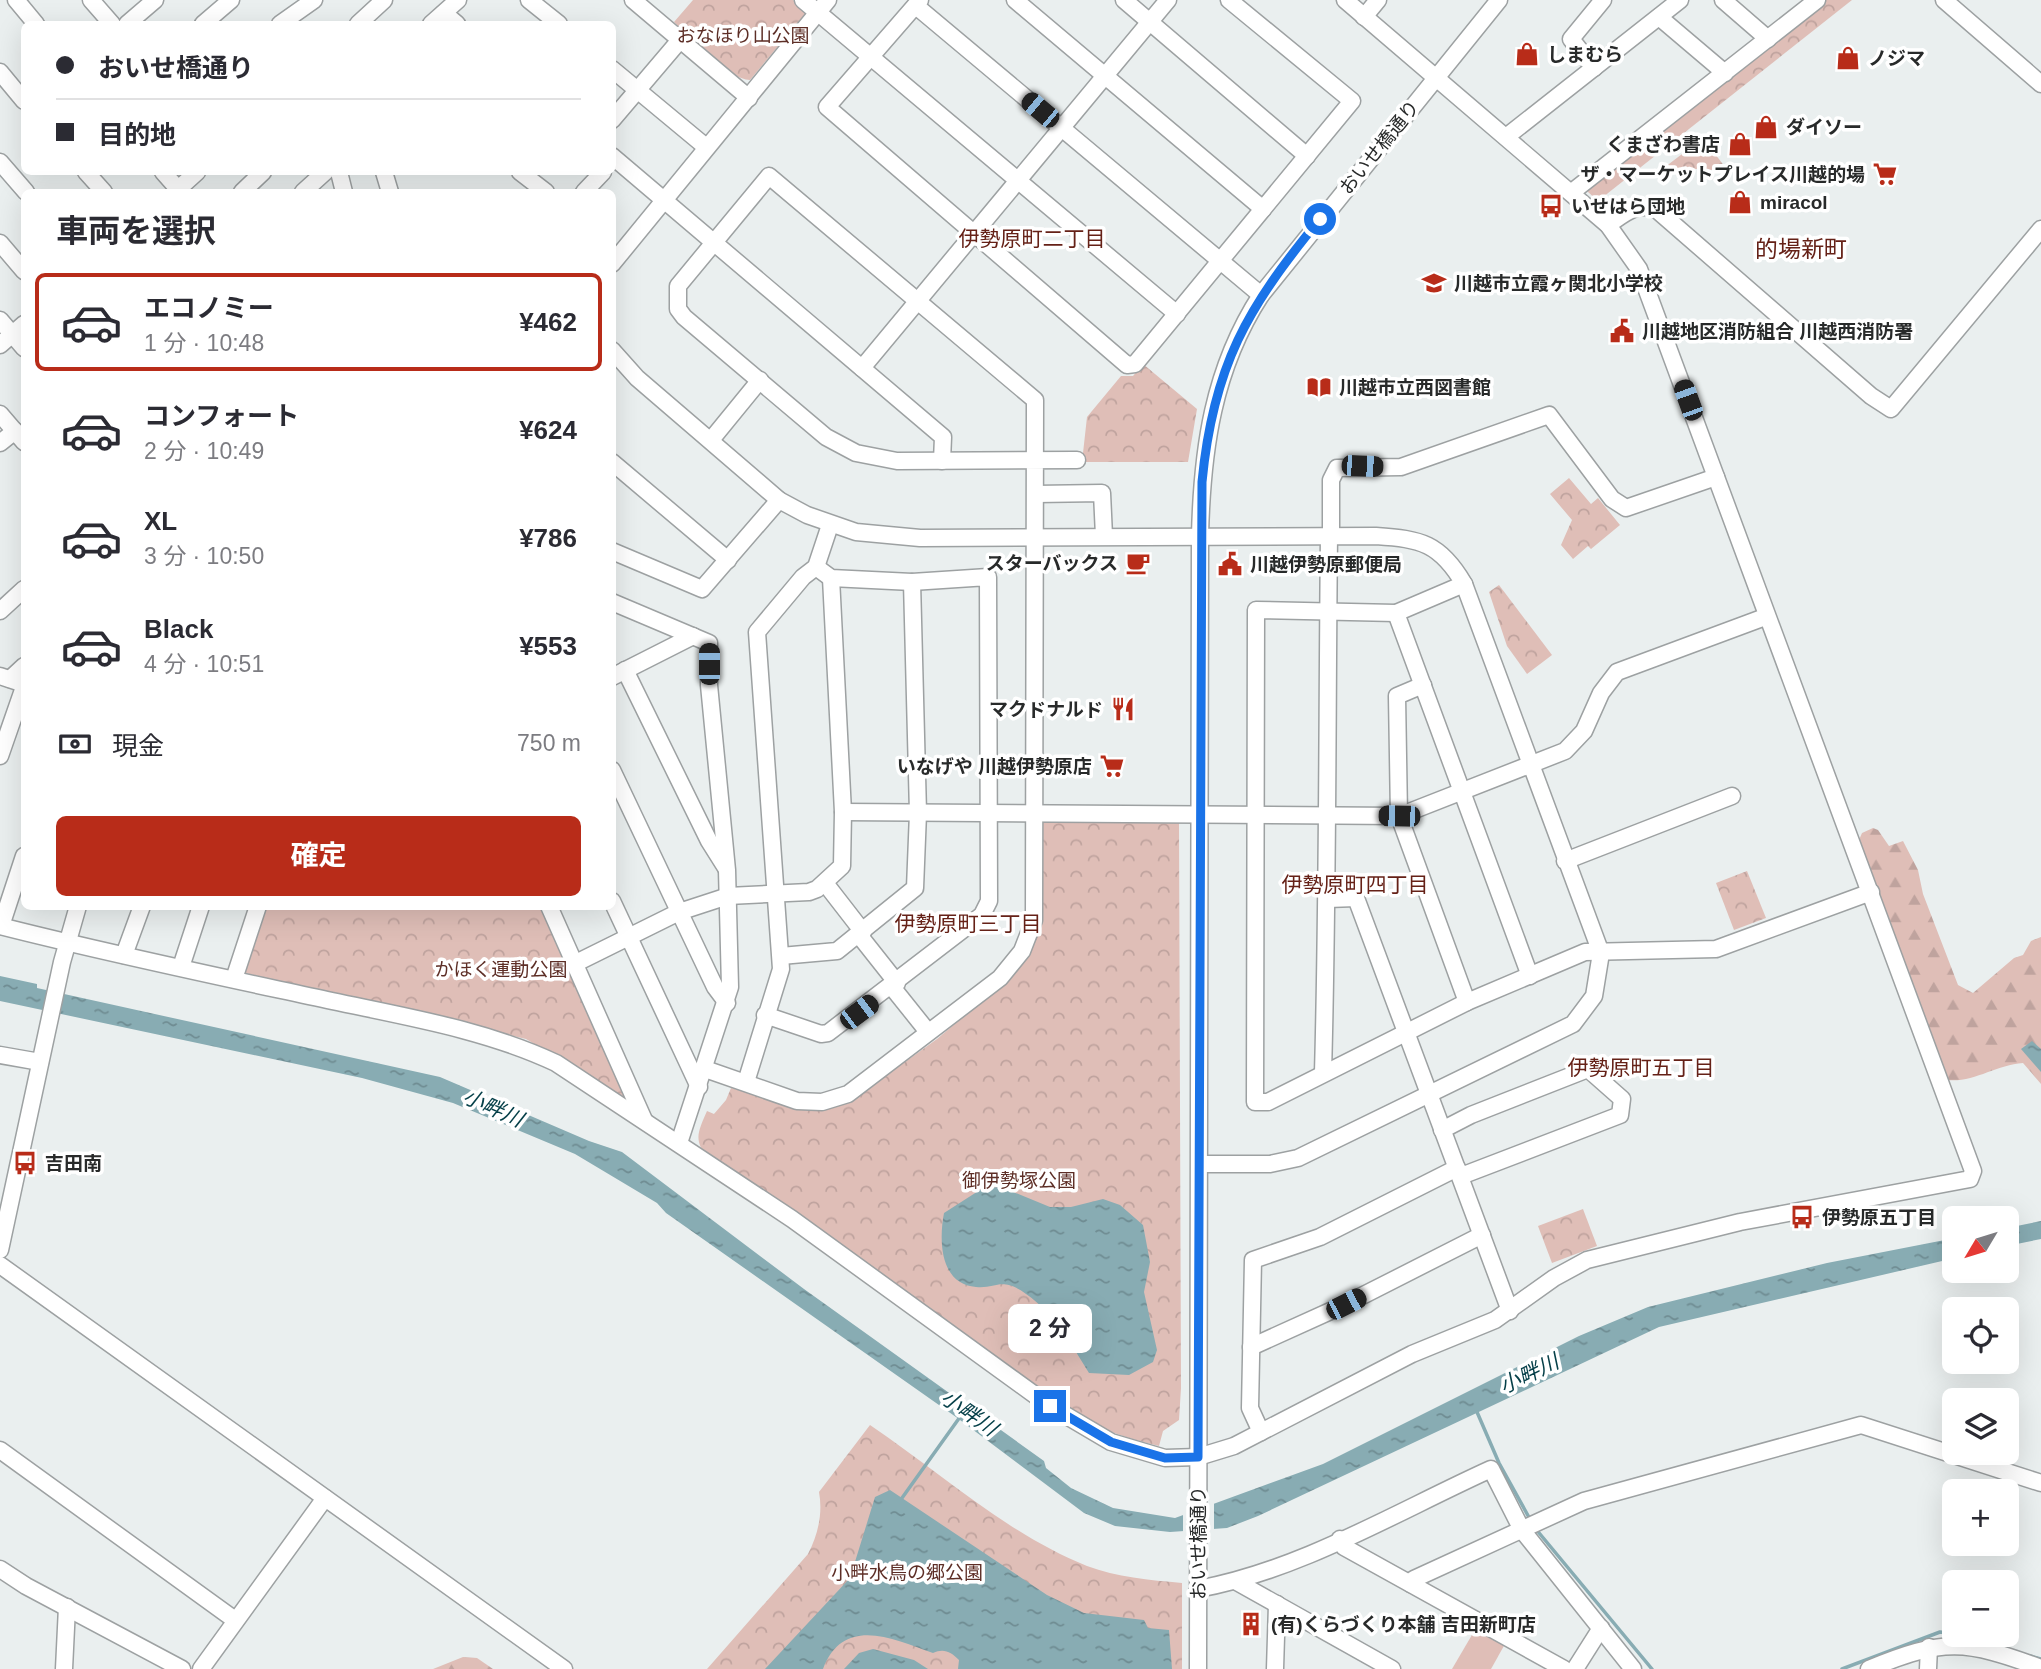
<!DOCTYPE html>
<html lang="ja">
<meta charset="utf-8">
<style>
body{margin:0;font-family:Helvetica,"Noto Sans JP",sans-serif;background:#f2f2f3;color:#2b2b33;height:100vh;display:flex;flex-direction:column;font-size:26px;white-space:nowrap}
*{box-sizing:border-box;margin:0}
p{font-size:23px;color:#7c7c81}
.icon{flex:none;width:38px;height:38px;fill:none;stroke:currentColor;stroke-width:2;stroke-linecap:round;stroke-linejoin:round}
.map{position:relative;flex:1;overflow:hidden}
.panel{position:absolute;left:21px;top:189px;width:595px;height:721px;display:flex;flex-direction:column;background:#fff;border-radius:10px;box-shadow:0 7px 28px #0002}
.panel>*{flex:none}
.banner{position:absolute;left:21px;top:21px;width:595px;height:154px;border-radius:10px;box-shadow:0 7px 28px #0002;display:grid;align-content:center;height:154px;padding:0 35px;background:#fff}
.needle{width:46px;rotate:232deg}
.controls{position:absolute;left:1942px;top:1206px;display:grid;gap:14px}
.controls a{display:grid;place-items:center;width:77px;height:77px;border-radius:10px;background:#fff;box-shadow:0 7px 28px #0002;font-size:35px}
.end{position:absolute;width:32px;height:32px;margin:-16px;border:9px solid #1a73e8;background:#fff;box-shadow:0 0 0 4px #fff}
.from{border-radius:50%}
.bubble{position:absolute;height:49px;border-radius:10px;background:#fff;box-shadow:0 7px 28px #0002;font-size:23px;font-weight:700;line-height:49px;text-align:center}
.car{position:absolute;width:21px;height:42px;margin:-21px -10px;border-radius:9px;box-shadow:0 0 5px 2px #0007;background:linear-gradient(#222 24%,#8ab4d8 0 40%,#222 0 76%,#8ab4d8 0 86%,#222 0)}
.banner b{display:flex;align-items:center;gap:24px;height:66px;font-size:26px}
.banner b+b{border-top:2px solid #e1e1e2}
.banner i{width:18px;height:18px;background:#2b2b33}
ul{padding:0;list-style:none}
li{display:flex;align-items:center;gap:21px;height:98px;margin:0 14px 10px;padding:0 21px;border:4px solid transparent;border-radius:10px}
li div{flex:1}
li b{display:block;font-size:26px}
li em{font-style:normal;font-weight:700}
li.current{border-color:#b82c19}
li>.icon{width:63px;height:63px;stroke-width:1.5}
h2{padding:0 35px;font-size:32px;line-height:84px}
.pay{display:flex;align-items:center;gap:18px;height:77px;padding:0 35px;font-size:26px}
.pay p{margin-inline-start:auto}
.primary-button{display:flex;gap:14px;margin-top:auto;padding:14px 35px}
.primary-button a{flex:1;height:80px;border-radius:10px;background:#b82c19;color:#fff;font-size:28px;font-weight:700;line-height:80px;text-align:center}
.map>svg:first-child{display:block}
</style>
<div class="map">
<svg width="2041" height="1669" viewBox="0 0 2041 1669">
<defs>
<pattern id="forest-firs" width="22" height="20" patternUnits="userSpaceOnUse" patternTransform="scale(1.75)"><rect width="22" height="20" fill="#dfbeb7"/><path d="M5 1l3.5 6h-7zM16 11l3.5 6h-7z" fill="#bfa39e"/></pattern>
<pattern id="park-crowns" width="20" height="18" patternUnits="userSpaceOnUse" patternTransform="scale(1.75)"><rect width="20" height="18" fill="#dfbeb7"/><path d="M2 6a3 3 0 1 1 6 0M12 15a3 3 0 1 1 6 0" fill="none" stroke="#bfa39e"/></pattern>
<pattern id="water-ripples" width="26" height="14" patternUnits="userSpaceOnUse" patternTransform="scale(1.75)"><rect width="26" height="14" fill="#88acb3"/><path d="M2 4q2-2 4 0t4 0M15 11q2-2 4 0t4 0" fill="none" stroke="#6f8c92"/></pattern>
</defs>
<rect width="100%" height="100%" fill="#eaefef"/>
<!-- grass -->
<path fill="#dfbeb7" d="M1476,1628L1505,1644L1491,1669H1452Z"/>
<!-- forest -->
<g fill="url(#forest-firs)">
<path d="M1873,828L1878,830L1889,846L1903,841L1918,870L1923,894L1958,985L1973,993L2014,958L2023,955L2031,941L2041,937V1084L2023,1063C1996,1065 1973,1083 1947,1080L1859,840L1862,833Z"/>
<path d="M463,1657L477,1658L493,1669H433Z"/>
</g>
<!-- park -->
<g fill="url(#park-crowns)">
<path d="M693,0H793L804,9L805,14L750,80C729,80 689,37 674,22Z"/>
<path d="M1823,0H1852L1598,201L1588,192V187Z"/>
<path d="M1703,138L1728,171L1665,167Z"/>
<path d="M1143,364L1197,409L1188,462H1082L1087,417L1121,376H1133Z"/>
<path d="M1569,478L1591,504L1598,498L1620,525L1591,549L1588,546L1573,559L1561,545L1572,520L1550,494Z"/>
<path d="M1499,585L1552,655L1527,674L1507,646L1489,592Z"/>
<path d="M1179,819L1181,1388L1179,1420L1163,1431L1159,1446C1117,1436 1080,1423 1048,1393L924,1308L884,1276L846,1254L708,1158C693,1140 698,1132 707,1111L714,1114L726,1100L731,1088L764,1097L859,1095L937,1039L1002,984L1020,967L1036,938L1041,909L1040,821Z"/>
<path d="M1747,871L1766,918L1734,930L1716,883Z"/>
<path d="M266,907H542L635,1104L526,1039L245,973Z"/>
<path d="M1583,1209L1597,1246L1552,1263L1538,1226Z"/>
<path d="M870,1425C941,1473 1007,1534 1087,1566C1117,1577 1149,1580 1182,1583V1669H707L808,1554C818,1535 823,1513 819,1492Z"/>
</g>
<!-- water -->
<g fill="url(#water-ripples)">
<path d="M0,976L37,984V988L440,1077L589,1141L622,1152L804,1289L1044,1461L1046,1468L1071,1488L1113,1508L1175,1518L1323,1464L1579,1336L1648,1307L1827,1263L1955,1238V1258L1659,1327L1258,1516L1227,1528L1170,1532L1115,1526L1084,1513L956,1417L666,1213L657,1203L575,1154L453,1103L362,1078L0,1001Z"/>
<path d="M2032,1041L2041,1049V1072L2021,1049Z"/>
<path d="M1001,1187L1050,1207H1071L1103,1199L1120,1205L1143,1225L1150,1262L1144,1292L1157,1350L1153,1362L1129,1375L1089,1373C1071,1344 1055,1314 1026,1294C1001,1276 997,1289 976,1287C939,1284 939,1239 944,1213L983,1188Z"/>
<path d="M2041,1221V1239L2007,1246V1228Z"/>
<path d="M890,1490L1047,1595L1084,1613L1144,1620L1148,1628L1169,1630L1172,1669H958L959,1660C951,1652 944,1648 933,1653C895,1640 844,1614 823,1669H765L850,1578L875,1497Z"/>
<path d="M873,1649L914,1660L928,1669H844L859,1653Z"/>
</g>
<!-- pier -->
<path fill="#eaefef" d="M1214,1500V1532L1183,1534V1511Z"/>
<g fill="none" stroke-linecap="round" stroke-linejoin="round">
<!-- stream -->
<g stroke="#88acb3" stroke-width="3.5">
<path d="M1477,1412L1499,1463L1531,1521"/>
<path d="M902,1498L960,1417"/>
<path d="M1535,1528L1652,1669"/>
<path d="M1959,1634L1996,1645"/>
<path d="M2030,1656L2041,1659"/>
<path d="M1842,1669L1940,1632L1955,1634"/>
</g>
<!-- minor casing -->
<g stroke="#9da1a2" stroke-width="19">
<g id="minor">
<path d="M16,0L36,24"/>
<path d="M91,0L112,24"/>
<path d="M529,0L559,24"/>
<path d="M633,0L749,98"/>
<path d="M803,0L1177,314"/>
<path d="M920,0L827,107L1127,365L1135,364L1352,101L1229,0"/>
<path d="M1015,0L1263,209"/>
<path d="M1124,0L1307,156"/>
<path d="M1723,0L1768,39"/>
<path d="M1944,0L2041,84"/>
<path d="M916,6L1261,295"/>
<path d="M444,13L457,24"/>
<path d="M1364,17L1378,0"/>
<path d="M1659,17L1725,73"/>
<path d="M127,24L155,0"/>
<path d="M203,24L231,0"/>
<path d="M280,24L314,0"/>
<path d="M358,24L384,0"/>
<path d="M431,24L458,0"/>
<path d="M1594,68L1571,39L1603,0"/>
<path d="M612,69L706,147"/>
<path d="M0,72L24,101"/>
<path d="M612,120L680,40"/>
<path d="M1506,137L1680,0"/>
<path d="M612,156L943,437L942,461"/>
<path d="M0,162L26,192"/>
<path d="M86,172L104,192"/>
<path d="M163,172L178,189"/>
<path d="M339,172L344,192"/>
<path d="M384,172L390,192"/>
<path d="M520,172L546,192"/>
<path d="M175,192L197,172"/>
<path d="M242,192L263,172"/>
<path d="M303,192L325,172"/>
<path d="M584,192L603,172"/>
<path d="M1572,192L1817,0"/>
<path d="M1608,225C1624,214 1637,201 1657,210L1871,396L1891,409L2041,229"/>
<path d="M0,243L24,271"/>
<path d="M612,264L828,0"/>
<path d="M0,320L24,348"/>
<path d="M0,345L24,324"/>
<path d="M612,350L637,378L779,500L807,515L856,532L920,538L1376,536C1421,539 1440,543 1464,584L1601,953L1594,996L1573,1024L1298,1158L1270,1164H1200"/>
<path d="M862,368L1168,0"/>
<path d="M0,414L24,442"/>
<path d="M711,440L760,380"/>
<path d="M0,443L15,431"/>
<path d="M612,462L728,560"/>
<path d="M1036,494L1102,493L1104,536"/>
<path d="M1331,535V480L1337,468L1401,467L1549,415L1612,499L1626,508L1716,477"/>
<path d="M612,551L702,589L779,500"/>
<path d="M1464,584L1396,613L1256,610L1255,1102H1268L1467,1002L1585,952L1716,949L1871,892"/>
<path d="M612,602L709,643V685L727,870L730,987L679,1143"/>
<path d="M0,611L24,589"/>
<path d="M1396,613L1530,976"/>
<path d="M625,670L709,841L726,868"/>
<path d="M0,676L24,684"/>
<path d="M612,677L693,636"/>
<path d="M10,679L24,666"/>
<path d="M1423,685L1397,696L1399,816L1467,1002"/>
<path d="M0,756L24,687"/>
<path d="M612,770L715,987L727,1003"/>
<path d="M843,812L1399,816L1565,751L1584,731L1601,693L1617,672L1765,617"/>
<path d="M1565,861L1732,796"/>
<path d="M825,883L863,932"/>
<path d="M1328,899L1356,898L1510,1311"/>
<path d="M612,901L699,1087"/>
<path d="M549,906L644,1120"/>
<path d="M0,926C110,954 221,977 332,1001C407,1017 486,1030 556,1063L792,1219L1050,1406L1111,1442L1165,1458L1198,1457L1234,1446L1412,1354L1495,1320L1554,1278L1587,1260L1740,1222L1970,1179L1973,1171L1639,269L1608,225L1345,0"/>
<path d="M1,926L24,856"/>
<path d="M859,935L897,983"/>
<path d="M124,955L142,906"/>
<path d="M781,956L837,951L915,888L918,813L912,582"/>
<path d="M574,964L679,912L728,896L809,892L817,889L842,866L843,812L831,578"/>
<path d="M181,967L201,906"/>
<path d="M234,979L258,906"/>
<path d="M892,987L928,1032"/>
<path d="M765,1015L821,1034L828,1033L982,915L989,901L988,577L912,582L831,578L816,567"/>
<path d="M0,1055L40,1062"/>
<path d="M705,1069L797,1101L822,1102L848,1094L1000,978L1022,951L1034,920L1035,400L769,176L678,286V309L684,317L826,437L856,453L897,461L1077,460"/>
<path d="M1323,1073C1328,894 1327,715 1329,536"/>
<path d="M746,1082L781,969L757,632L803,577L816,567L830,525"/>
<path d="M1442,1130L1471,1115L1588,1069L1622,1099L1620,1115L1461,1176"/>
<path d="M0,1250L62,962L78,906"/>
<path d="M0,1265L564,1669"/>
<path d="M1251,1347L1346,1304L1482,1235"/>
<path d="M1261,1432L1250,1408L1253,1260L1320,1237L1457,1168"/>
<path d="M0,1450L235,1620"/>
<path d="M1340,1539L1344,1547L1564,1669"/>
<path d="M0,1569L26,1586L182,1669"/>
<path d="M1237,1582L1392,1669"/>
<path d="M1411,1584L1414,1579L1584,1501L1861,1425L2041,1483"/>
<path d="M1198,1589C1301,1570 1396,1512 1491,1469L1522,1530L1633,1669"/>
<path d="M64,1669L67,1607"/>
<path d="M201,1669L325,1498"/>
<path d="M1198,1669L1200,536C1202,449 1213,369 1261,295L1499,0"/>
<path d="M1275,1669L1277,1604"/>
<path d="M1575,1669L1601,1628"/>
<path d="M1869,1669C1944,1638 1965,1640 2041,1668"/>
<path d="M1928,1669L1929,1647"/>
</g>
</g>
<!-- minor -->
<use href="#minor" stroke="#fff" stroke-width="16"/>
</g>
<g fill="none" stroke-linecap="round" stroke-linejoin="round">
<!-- route -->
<path stroke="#1a73e8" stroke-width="9" d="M1050,1406L1111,1442L1165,1458L1198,1457L1202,482C1213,366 1247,308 1320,219"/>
</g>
<!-- icons -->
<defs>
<g id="shop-bare" transform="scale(1.89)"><path d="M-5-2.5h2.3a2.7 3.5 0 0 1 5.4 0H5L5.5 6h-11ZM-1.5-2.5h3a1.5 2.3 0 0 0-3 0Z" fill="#b82c19" stroke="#fff" stroke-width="2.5" paint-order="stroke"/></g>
<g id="supermarket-bare" transform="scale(1.89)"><path d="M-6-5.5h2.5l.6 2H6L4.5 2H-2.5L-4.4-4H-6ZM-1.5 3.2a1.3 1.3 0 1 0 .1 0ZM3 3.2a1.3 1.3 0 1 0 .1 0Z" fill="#b82c19" stroke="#fff" stroke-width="2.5" paint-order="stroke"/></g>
<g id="bus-bare" transform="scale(1.89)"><path d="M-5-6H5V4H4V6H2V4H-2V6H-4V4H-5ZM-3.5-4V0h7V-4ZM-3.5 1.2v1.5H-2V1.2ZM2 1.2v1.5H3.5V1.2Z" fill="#b82c19" stroke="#fff" stroke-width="2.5" paint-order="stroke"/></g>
<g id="school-bare" transform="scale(1.89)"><path d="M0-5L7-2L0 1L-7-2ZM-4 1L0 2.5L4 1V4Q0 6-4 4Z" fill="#b82c19" stroke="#fff" stroke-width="2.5" paint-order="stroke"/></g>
<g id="civic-bare" transform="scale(1.89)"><path d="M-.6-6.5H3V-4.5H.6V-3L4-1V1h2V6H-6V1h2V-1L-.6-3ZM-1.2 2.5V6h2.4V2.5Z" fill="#b82c19" stroke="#fff" stroke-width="2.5" paint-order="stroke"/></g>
<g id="library-bare" transform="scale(1.89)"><path d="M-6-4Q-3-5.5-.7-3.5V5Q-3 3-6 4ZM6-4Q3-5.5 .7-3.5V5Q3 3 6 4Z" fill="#b82c19" stroke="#fff" stroke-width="2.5" paint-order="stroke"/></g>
<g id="cafe-bare" transform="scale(1.89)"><path d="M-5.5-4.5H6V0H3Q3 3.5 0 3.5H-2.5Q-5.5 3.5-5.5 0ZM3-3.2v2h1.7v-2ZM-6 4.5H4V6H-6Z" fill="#b82c19" stroke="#fff" stroke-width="2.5" paint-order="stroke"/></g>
<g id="restaurant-bare" transform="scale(1.89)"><path d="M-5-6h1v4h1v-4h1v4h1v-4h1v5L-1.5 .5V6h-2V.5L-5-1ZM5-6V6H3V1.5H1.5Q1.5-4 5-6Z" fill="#b82c19" stroke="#fff" stroke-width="2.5" paint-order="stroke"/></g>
<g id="building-bare" transform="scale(1.89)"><path d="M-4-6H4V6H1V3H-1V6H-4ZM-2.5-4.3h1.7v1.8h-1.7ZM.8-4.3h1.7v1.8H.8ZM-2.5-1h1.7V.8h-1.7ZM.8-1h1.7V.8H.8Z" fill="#b82c19" stroke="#fff" stroke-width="2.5" paint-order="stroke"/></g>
</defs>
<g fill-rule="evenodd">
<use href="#shop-bare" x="1527" y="54"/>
<use href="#shop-bare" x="1848" y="58"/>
<use href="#shop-bare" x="1766" y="127"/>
<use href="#shop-bare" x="1740" y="144"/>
<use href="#supermarket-bare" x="1885" y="174"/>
<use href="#shop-bare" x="1740" y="202"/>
<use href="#bus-bare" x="1551" y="206"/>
<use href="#school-bare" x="1434" y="283"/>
<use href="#civic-bare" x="1622" y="331"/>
<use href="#library-bare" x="1319" y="387"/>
<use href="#cafe-bare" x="1138" y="563"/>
<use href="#civic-bare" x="1230" y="564"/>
<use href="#restaurant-bare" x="1123" y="709"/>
<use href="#supermarket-bare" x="1112" y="766"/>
<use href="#bus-bare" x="25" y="1163"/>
<use href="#bus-bare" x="1802" y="1217"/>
<use href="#building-bare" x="1251" y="1624"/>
</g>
<g text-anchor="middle" stroke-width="7" stroke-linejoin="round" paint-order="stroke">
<!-- park labels -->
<g font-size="19" fill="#5d2e26" stroke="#fff">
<text x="743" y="42">おなほり山公園</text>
<text x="501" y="976">かほく運動公園</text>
<text x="1019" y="1187">御伊勢塚公園</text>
<text x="907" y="1579">小畔水鳥の郷公園</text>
</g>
<!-- poi labels -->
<g font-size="19" font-weight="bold" fill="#282a2a" stroke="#fff" text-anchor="start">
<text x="1547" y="61">しまむら</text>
<text x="1868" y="65">ノジマ</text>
<text x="1786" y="134">ダイソー</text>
<text x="1720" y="151" text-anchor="end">くまざわ書店</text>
<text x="1865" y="181" text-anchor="end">ザ・マーケットプレイス川越的場</text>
<text x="1760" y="209">miracol</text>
<text x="1571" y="213">いせはら団地</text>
<text x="1454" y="290">川越市立霞ヶ関北小学校</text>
<text x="1642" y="338">川越地区消防組合 川越西消防署</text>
<text x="1339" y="394">川越市立西図書館</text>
<text x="1118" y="570" text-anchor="end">スターバックス</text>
<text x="1250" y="571">川越伊勢原郵便局</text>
<text x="1103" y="716" text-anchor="end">マクドナルド</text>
<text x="1092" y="773" text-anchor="end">いなげや 川越伊勢原店</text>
<text x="45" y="1170">吉田南</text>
<text x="1822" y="1224">伊勢原五丁目</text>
<text x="1271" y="1631">(有)くらづくり本舗 吉田新町店</text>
</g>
<!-- street labels -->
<g font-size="19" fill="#282a2a" stroke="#fff">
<text transform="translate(1379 147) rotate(-51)" y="7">おいせ橋通り</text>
<text transform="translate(1198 1543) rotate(-90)" y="7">おいせ橋通り</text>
</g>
<!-- neighbourhood labels -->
<g font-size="21" fill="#652117" stroke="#fff">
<text x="1032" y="246">伊勢原町二丁目</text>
<text x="1355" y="892">伊勢原町四丁目</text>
<text x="968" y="931">伊勢原町三丁目</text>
<text x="1641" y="1075">伊勢原町五丁目</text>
</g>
<!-- water labels -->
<g font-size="21" font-style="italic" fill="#064049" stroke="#fff">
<text transform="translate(493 1108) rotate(24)" y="7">小畔川</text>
<text transform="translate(1529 1374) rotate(-26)" y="7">小畔川</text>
<text transform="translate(969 1413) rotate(35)" y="7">小畔川</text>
</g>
<!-- quarter labels -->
<g font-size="23" fill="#652117" stroke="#fff">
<text x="1801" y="257">的場新町</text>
</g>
</g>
</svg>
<div class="controls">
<a><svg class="needle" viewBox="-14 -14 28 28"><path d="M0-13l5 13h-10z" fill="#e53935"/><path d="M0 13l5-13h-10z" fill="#7c7c81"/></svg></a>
<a><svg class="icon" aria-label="locate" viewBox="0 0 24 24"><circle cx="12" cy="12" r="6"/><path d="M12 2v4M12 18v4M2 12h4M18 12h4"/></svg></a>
<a><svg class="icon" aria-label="layers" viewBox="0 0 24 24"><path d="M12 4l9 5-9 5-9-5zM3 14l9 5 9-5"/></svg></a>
<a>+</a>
<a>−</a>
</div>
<i class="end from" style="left:1320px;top:219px"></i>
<i class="end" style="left:1050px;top:1406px"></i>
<div class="bubble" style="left:1008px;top:1304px;width:84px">2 分</div>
<i class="car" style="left:1040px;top:110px;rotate:310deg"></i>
<i class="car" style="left:1688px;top:400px;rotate:340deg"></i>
<i class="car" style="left:1362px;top:466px;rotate:92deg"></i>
<i class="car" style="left:709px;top:664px;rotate:0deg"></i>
<i class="car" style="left:1399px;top:816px;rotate:271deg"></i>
<i class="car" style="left:859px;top:1012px;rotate:53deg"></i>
<i class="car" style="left:1346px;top:1304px;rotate:63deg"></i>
<div class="banner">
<b><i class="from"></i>おいせ橋通り</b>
<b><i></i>目的地</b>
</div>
<section class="panel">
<h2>車両を選択</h2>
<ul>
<li class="current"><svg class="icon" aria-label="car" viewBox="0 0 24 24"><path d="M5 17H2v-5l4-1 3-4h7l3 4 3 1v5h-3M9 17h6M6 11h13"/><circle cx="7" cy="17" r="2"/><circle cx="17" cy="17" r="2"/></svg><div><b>エコノミー</b><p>1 分 · 10:48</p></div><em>¥462</em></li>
<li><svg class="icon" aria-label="car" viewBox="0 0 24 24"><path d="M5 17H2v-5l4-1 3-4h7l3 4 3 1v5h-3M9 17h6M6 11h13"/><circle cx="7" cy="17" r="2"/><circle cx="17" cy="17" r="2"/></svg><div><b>コンフォート</b><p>2 分 · 10:49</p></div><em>¥624</em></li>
<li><svg class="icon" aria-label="car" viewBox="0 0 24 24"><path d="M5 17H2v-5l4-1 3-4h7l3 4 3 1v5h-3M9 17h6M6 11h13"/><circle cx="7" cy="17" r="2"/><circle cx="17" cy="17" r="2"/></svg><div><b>XL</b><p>3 分 · 10:50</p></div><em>¥786</em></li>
<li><svg class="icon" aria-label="car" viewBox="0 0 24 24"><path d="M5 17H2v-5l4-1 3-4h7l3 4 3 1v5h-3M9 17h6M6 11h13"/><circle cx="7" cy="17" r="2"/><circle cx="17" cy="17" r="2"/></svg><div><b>Black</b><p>4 分 · 10:51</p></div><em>¥553</em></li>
</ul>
<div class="pay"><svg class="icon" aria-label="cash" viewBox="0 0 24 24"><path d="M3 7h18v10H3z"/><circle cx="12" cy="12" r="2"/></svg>現金<p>750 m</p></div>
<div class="primary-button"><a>確定</a></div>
</section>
</div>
